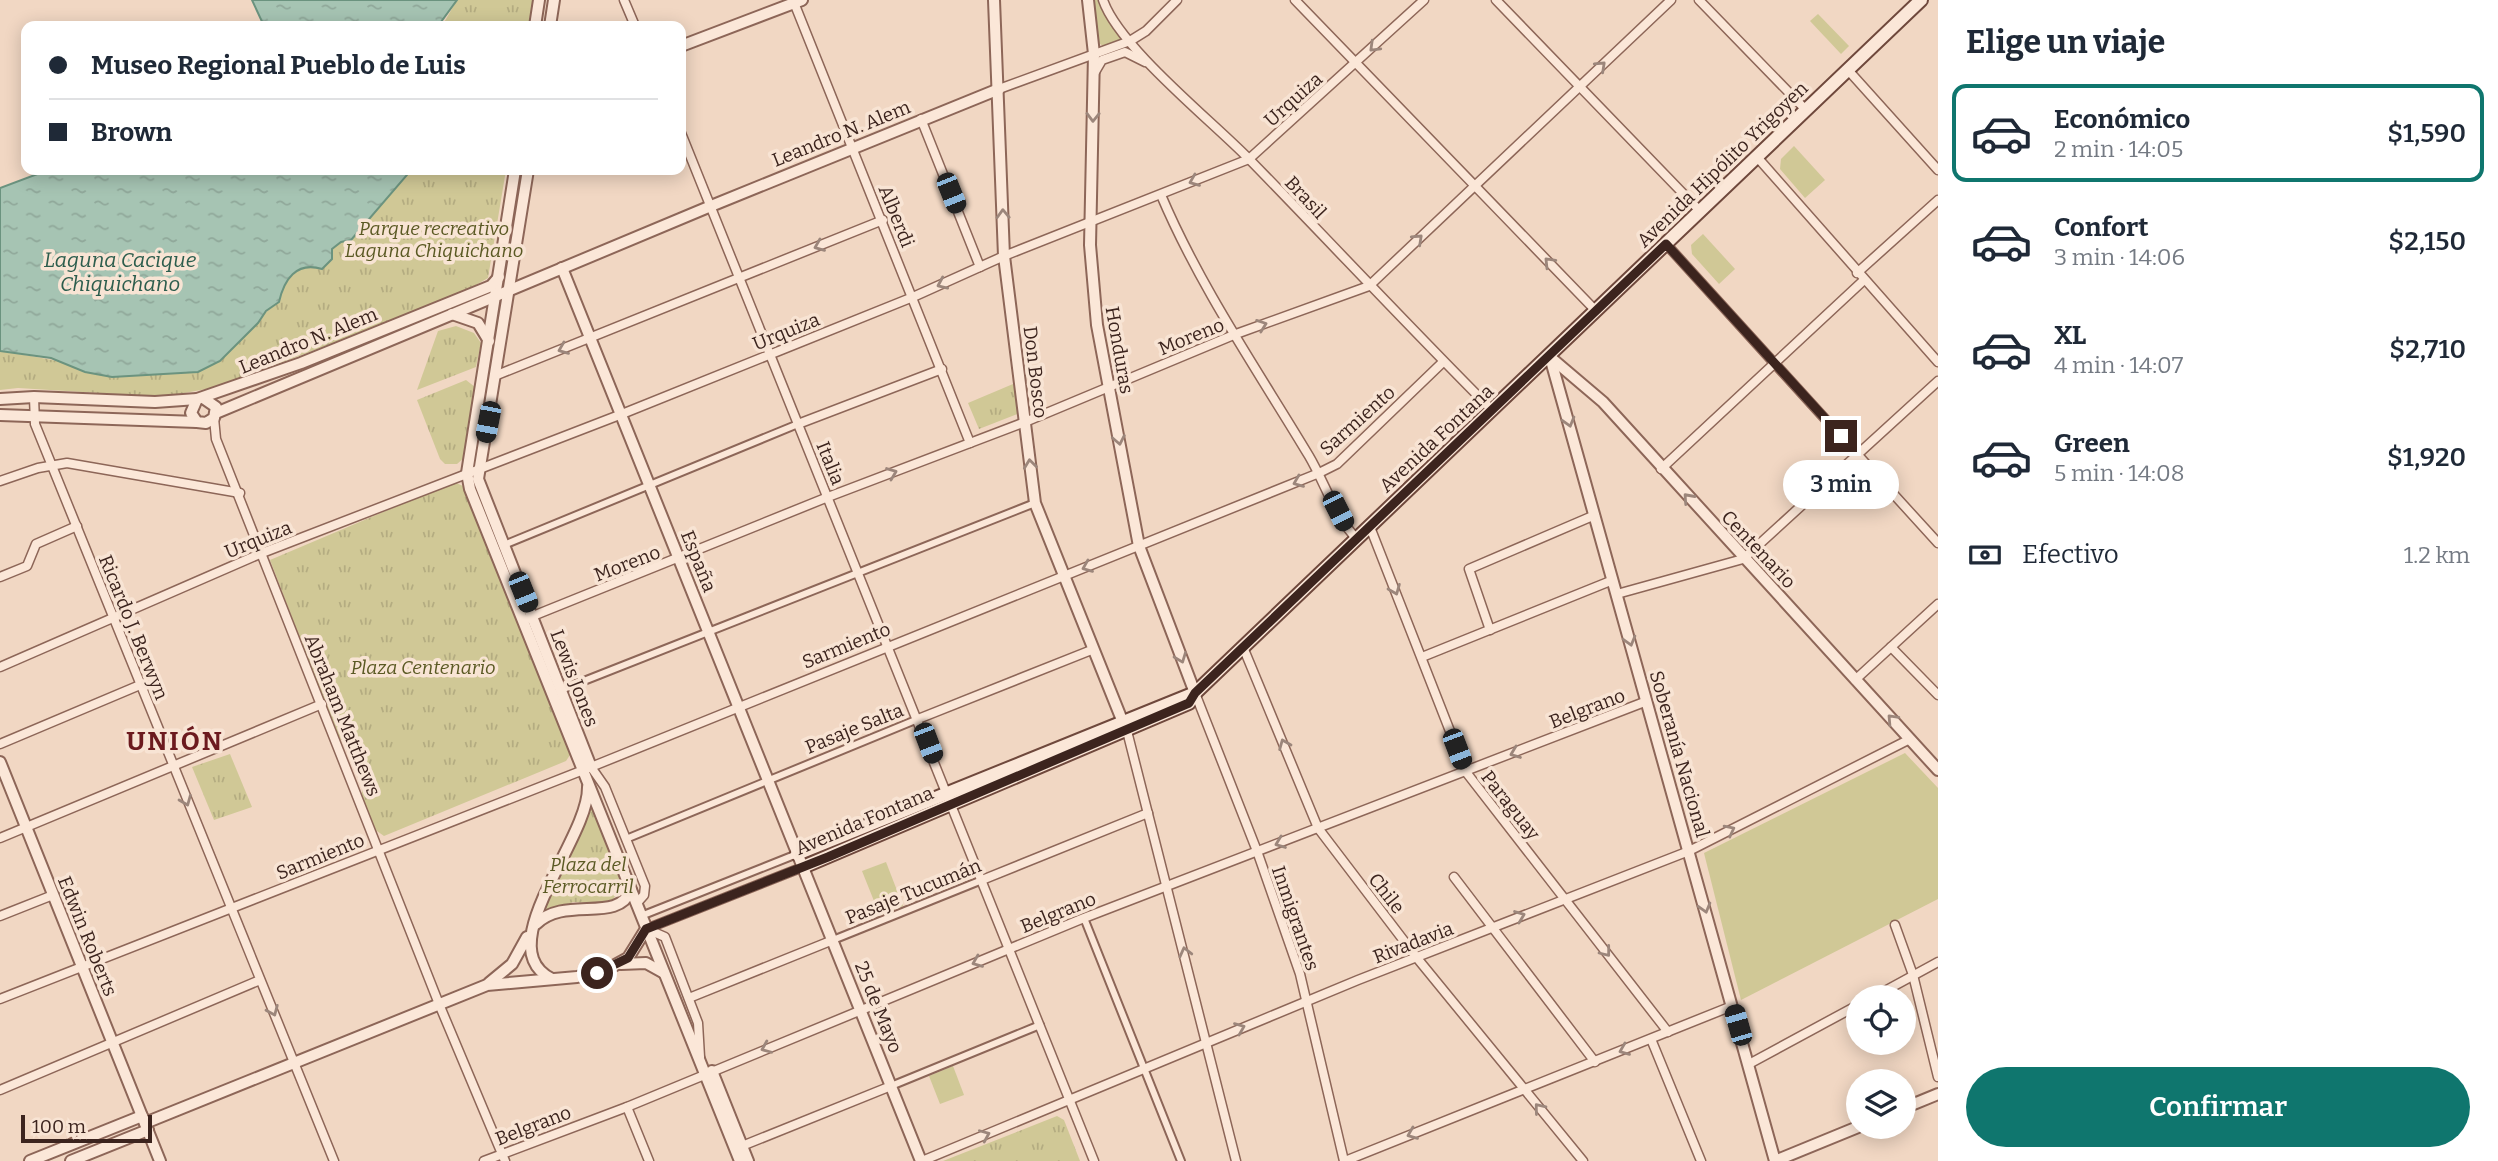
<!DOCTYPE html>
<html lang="es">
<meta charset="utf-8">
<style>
body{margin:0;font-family:Bitter,serif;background:#f2f2f3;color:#1f2937;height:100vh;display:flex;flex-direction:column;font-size:26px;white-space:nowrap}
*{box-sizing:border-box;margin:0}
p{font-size:23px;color:#747a83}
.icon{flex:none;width:38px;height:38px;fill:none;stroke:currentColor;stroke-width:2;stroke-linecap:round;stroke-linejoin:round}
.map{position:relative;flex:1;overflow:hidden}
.sheet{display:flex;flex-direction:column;background:#fff;width:560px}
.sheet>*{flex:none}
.top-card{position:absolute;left:21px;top:21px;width:665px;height:154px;border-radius:14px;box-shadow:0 4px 18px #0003;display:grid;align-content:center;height:154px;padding:0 28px;background:#fff}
.buttons{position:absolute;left:1846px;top:985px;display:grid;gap:14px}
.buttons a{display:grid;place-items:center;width:70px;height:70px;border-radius:50%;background:#fff;box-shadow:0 4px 18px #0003;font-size:35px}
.scale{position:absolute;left:21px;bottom:18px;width:131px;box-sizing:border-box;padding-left:7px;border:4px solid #3c241e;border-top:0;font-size:19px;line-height:24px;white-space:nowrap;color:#3c241e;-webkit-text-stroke:5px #f8e4d4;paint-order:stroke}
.end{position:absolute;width:32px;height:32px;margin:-16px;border:9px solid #3c241e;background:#fff;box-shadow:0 0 0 4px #fff}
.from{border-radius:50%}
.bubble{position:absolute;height:49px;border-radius:24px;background:#fff;box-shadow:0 4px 18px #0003;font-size:23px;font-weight:600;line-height:49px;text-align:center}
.car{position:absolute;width:21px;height:42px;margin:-21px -10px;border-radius:9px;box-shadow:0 0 5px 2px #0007;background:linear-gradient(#222 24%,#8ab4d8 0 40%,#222 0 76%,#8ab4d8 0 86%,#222 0)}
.top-card b{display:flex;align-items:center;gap:24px;height:66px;font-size:26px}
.top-card b+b{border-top:2px solid #e0e1e3}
.top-card i{width:18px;height:18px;background:#1f2937}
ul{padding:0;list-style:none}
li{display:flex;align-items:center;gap:21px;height:98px;margin:0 14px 10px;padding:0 14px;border:4px solid transparent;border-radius:14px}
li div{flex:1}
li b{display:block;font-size:26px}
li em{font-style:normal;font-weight:600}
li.selected{border-color:#0f766e}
li>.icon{width:63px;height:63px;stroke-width:1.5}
h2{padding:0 28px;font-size:32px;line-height:84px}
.pay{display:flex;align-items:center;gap:18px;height:77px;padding:0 28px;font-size:26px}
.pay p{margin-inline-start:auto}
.action{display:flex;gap:14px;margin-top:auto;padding:14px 28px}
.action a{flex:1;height:80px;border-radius:42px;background:#0f766e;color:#fff;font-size:28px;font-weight:600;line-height:80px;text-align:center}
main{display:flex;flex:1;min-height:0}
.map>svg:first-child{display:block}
</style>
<main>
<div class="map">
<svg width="1938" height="1161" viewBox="0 0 1938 1161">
<defs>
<pattern id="park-tufts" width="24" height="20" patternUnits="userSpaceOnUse" patternTransform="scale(1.75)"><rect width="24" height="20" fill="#d0c896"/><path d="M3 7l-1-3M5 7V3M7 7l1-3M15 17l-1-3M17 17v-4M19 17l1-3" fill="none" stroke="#b4ac81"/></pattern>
<pattern id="water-ripples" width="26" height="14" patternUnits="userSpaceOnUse" patternTransform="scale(1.75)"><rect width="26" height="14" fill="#a6c4b3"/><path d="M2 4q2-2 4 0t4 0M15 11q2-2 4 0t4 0" fill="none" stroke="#90a89a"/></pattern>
</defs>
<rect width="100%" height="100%" fill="#f1d7c3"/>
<!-- grass -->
<g fill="#d0c896">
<path d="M1091,0H1099L1121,39L1103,46L1096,41Z"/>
<path d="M1818,14L1849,46L1841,54L1810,21Z"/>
<path d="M1794,146L1825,180L1805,198L1780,169L1781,159Z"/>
<path d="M1703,234L1735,269L1719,284L1692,254L1691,245Z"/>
<path d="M1905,753L1938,788V899L1741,1000L1704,853Z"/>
<path d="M886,862L903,906L880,916L862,871Z"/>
<path d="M953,1066L964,1095L940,1104L929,1076Z"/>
</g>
<!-- park -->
<g fill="url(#park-tufts)">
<path d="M457,0H533L529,26H442Z"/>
<path d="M407,170H506L488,278L455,297L217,387L163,397L18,388L0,390V351C52,358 176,390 218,362C224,358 227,351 232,346C247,332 263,312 279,302C284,279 296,261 322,269L332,259V249L341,242L351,240L407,175Z"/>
<path d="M456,326L474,333L481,343L476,367L417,390L438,331Z"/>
<path d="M466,380L475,387L464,458L457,464H445L440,459L417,400Z"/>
<path d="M1013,384L1020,413L979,429L968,403Z"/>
<path d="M454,482L463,486L570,755L566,761L384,836L374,829L361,796L364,786L346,742L338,738L270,560Z"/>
<path d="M230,754L252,807L214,820L192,767Z"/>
<path d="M592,807L619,877V891L613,899L603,904L573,902L541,914Z"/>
<path d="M1057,1116L1064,1120L1080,1161H943Z"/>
</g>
<!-- water -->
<g fill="url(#water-ripples)" stroke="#6b937f" stroke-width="2">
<path d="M252,0H457L438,26H264Z"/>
<path d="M48,170H407V175L351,240L341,242L332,249V259L322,269C296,261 284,280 279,302L266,311L258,323L220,361L198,372L112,377L85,372L51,358L0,351V188Z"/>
</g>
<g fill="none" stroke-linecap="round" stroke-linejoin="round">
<!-- pedestrian casing -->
<g stroke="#8d6658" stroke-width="10">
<g id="pedestrian">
<path d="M504,545L798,424"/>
<path d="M561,690L1035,503"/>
<path d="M626,839L918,719"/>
<path d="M641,916L797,854"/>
<path d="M1084,918L1181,1161"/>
<path d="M833,940L982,880"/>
<path d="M891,1086L1040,1025"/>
</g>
</g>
<!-- minor casing -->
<g stroke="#8d6658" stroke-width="11">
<g id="minor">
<path d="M624,0L635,26"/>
<path d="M793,0L970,443"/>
<path d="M1103,0C1119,47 1212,121 1249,159C1331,243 1410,328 1493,411"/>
<path d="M1295,0L1596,311"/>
<path d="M1496,0L1700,211"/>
<path d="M1699,0L1806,110"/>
<path d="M1848,70L1938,170"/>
<path d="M1095,72L1102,60L1125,52L1145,62"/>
<path d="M999,89L1130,41L1146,31L1177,0"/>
<path d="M921,119L980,267"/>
<path d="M681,133L1094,1161"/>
<path d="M1757,157L1938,362"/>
<path d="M1161,195C1200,287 1258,371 1309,456C1325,483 1335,517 1357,539"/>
<path d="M1666,244L1938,543"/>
<path d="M1857,273L1938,200"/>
<path d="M497,375L883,220"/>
<path d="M34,397L35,424L334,1161"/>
<path d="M214,418L216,439L439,1004L505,1161"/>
<path d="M798,424L942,369"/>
<path d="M1661,469L1864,280"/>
<path d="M0,481L38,468L67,463L240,493"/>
<path d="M1370,527L1466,772L1668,1032"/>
<path d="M0,577L27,566L36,544L77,526"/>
<path d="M1617,594L1743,559L1938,381"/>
<path d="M528,618L828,497L1025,422L1236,334L1369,286L1671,0"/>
<path d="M1490,630L1469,569L1595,515"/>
<path d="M1243,647L1318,828L1417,958L1583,1161"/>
<path d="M1891,647L1938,695"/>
<path d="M1422,657L1613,580"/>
<path d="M0,667L262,553L622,414L913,297L1004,256L1249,159L1424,0"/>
<path d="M1855,680L1938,604"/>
<path d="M1195,693L1257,851L1300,974L1344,1161"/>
<path d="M918,719L1094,649"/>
<path d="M1127,731L1236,1161"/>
<path d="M0,744L140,685"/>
<path d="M591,767L605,787L645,886L644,895L636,904"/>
<path d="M0,838L322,704"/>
<path d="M1454,877L1595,1062"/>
<path d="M982,880L1148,813"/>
<path d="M0,916L53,895"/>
<path d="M1895,925L1913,975L1938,1077"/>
<path d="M646,929L803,867"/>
<path d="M649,930L665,937L698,1023L700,1057"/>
<path d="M689,998L833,940"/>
<path d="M1872,998L1938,962"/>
<path d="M0,999L591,767L1319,473L1337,464L1443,362"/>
<path d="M1651,1039L1701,1161"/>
<path d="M1749,1064L1858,1005"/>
<path d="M0,1090L260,980"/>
<path d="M627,1107L649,1161"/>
<path d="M742,1146L891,1086"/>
<path d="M484,1161L627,1107L1084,918L1647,701"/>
<path d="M922,1161L1358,980L1689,851L1910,739"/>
<path d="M1345,1161L1732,1006"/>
</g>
</g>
<!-- tertiary casing -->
<g stroke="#8d6658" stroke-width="14">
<g id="tertiary">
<path d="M994,0L1004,256L1035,503L1126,730"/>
<path d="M1088,0L1094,54L1090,245L1097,325L1139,546L1195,693"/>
<path d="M535,26L539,0"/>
<path d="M550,26L554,0"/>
<path d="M681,46L802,0"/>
<path d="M515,170L467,473L470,489L740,1161"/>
<path d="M528,170L478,479L591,767"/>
<path d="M562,268L921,1161"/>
<path d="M452,314L478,323L489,341"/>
<path d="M1550,357L1775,1161L1858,1127"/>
<path d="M1550,357L1603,402L1938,770"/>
<path d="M0,399L34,397L155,402L197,399L301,363L491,286L499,277"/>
<path d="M197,399L191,413L197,422L206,423L214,418L216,407L203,398"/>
<path d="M216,413L711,206L999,89"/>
<path d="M0,415L197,422"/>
<path d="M0,762L160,1161"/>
<path d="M536,924C565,895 618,924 631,890"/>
<path d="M621,964L646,963L664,973"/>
<path d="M552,979C488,947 589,840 588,787"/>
<path d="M489,983L512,964L527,937"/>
<path d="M712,1071L748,1161"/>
<path d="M1904,1108L1938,1094"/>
<path d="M145,1123L487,985L577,977L608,969L628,958L646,929"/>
<path d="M30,1161L142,1116"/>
<path d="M71,1161L148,1130"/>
</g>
</g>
<!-- secondary casing -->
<g stroke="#6f483c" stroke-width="16">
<g id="secondary">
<path d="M797,854L1195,693"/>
<path d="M803,867L1189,703L1195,693L1921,0"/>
</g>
</g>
<!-- pedestrian -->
<use href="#pedestrian" stroke="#fbe7d8" stroke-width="6"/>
<!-- minor -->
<use href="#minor" stroke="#fbe7d8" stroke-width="8"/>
<!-- tertiary -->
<use href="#tertiary" stroke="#fbe7d8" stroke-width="10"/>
<!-- secondary -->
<use href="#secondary" stroke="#fbe7d8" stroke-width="12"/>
</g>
<!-- one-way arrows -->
<defs><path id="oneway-chevron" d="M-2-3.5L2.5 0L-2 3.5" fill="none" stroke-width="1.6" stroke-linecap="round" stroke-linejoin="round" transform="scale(1.75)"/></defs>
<g stroke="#9c867b">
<use href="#oneway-chevron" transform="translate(1374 47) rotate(136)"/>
<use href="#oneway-chevron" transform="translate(1601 66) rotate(-43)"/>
<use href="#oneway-chevron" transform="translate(1093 117) rotate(91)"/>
<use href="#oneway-chevron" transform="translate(1194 181) rotate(158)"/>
<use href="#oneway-chevron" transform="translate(1003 214) rotate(-92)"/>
<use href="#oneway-chevron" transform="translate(1418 239) rotate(-43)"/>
<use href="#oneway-chevron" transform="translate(819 246) rotate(158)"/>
<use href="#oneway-chevron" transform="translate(1549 262) rotate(-134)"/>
<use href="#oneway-chevron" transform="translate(942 284) rotate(156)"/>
<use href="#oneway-chevron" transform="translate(1262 325) rotate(-20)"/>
<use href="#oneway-chevron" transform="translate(563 349) rotate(158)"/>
<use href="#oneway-chevron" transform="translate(1569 422) rotate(74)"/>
<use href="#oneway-chevron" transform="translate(1119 440) rotate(79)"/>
<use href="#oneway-chevron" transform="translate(1030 464) rotate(-97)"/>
<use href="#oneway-chevron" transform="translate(892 473) rotate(-21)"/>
<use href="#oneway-chevron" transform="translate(1298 482) rotate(158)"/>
<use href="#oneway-chevron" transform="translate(1688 498) rotate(-132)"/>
<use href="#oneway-chevron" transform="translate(1087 567) rotate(158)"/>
<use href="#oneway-chevron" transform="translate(1395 590) rotate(68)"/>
<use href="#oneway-chevron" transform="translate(1630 641) rotate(74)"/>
<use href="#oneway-chevron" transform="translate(1181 658) rotate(69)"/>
<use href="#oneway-chevron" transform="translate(1892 719) rotate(-133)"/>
<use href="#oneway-chevron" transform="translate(1284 744) rotate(-112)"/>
<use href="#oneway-chevron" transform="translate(1515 753) rotate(159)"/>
<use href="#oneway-chevron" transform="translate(186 801) rotate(68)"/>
<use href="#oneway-chevron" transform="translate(1730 830) rotate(-27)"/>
<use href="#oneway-chevron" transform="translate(1280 843) rotate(159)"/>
<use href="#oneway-chevron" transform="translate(1705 908) rotate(74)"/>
<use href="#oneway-chevron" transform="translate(1520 916) rotate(-21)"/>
<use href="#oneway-chevron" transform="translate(1185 952) rotate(-104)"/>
<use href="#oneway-chevron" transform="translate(1606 952) rotate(52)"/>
<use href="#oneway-chevron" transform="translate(977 962) rotate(158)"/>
<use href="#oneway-chevron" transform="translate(273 1011) rotate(67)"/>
<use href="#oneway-chevron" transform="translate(1240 1028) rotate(-22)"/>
<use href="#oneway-chevron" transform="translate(766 1048) rotate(157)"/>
<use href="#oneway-chevron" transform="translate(1624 1050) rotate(158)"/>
<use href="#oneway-chevron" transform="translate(1539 1108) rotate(-129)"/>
<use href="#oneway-chevron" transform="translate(1412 1134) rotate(158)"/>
<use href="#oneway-chevron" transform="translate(985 1135) rotate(-23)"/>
</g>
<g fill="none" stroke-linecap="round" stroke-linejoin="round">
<!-- route -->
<path stroke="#3c241e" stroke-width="9" d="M597,973L628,958L646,929L828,857L1189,703L1195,693L1666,244L1841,436"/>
</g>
<g text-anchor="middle" stroke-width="7" stroke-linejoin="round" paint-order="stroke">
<!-- street labels -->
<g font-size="19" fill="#3c241e" stroke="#f8e4d4">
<text transform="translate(1293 99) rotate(-42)" y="7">Urquiza</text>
<text transform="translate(841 133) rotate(-22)" y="7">Leandro N. Alem</text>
<text transform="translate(1722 164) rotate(-44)" y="7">Avenida Hipólito Yrigoyen</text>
<text transform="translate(1306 197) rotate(47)" y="7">Brasil</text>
<text transform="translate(897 216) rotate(68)" y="7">Alberdi</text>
<text transform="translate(786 331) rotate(-22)" y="7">Urquiza</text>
<text transform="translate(1191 336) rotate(-22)" y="7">Moreno</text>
<text transform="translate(308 340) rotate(-22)" y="7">Leandro N. Alem</text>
<text transform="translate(1120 350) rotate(80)" y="7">Honduras</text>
<text transform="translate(1036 372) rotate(83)" y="7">Don Bosco</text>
<text transform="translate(1357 420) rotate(-42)" y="7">Sarmiento</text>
<text transform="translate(1436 438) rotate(-43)" y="7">Avenida Fontana</text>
<text transform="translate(831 463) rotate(68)" y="7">Italia</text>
<text transform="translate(258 539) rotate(-22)" y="7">Urquiza</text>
<text transform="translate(1759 549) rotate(47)" y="7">Centenario</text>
<text transform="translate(699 561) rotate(68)" y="7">España</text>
<text transform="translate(627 563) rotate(-21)" y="7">Moreno</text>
<text transform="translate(134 627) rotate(68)" y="7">Ricardo J. Berwyn</text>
<text transform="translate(846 645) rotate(-22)" y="7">Sarmiento</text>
<text transform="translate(575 678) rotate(69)" y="7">Lewis Jones</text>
<text transform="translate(1587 708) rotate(-21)" y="7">Belgrano</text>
<text transform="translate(343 715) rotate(68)" y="7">Abraham Matthews</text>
<text transform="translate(854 728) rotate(-22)" y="7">Pasaje Salta</text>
<text transform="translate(1680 754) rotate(74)" y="7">Soberanía Nacional</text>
<text transform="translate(1511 805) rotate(52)" y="7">Paraguay</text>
<text transform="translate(864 820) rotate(-23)" y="7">Avenida Fontana</text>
<text transform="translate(320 856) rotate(-22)" y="7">Sarmiento</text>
<text transform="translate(913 891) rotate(-22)" y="7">Pasaje Tucumán</text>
<text transform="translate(1387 893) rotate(52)" y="7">Chile</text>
<text transform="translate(1058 912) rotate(-22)" y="7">Belgrano</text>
<text transform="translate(1296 918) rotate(71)" y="7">Inmigrantes</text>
<text transform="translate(88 936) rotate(68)" y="7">Edwin Roberts</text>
<text transform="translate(1413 942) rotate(-21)" y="7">Rivadavia</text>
<text transform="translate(879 1007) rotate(68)" y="7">25 de Mayo</text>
<text transform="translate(533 1125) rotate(-21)" y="7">Belgrano</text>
</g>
<!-- park labels -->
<g font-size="19" font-style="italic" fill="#5a5923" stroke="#f8e4d4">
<text x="434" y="235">Parque recreativo<tspan x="434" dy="22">Laguna Chiquichano</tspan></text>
<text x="423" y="674">Plaza Centenario</text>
<text x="588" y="871">Plaza del<tspan x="588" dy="22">Ferrocarril</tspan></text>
</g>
<!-- water labels -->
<g font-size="21" font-style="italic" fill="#2c5d4d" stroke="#f8e4d4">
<text x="120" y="267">Laguna Cacique<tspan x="120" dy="24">Chiquichano</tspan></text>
</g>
<!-- district labels -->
<g font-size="26" font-weight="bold" letter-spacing="2" fill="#6c1a1e" stroke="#f8e4d4">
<text x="175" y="750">UNIÓN</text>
</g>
</g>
</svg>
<div class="buttons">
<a><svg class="icon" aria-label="locate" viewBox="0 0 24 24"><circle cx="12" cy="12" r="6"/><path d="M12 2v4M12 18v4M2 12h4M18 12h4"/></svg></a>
<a><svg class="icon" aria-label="layers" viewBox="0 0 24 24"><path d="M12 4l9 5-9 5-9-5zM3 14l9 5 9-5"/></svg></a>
</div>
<div class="scale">100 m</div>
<i class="end from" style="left:597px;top:973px"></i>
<i class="end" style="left:1841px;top:436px"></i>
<div class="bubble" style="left:1783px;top:460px;width:116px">3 min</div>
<i class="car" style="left:951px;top:193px;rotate:158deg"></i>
<i class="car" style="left:488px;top:422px;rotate:191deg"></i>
<i class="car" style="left:1338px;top:511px;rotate:153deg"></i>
<i class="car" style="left:523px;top:592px;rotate:158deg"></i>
<i class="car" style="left:928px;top:743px;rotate:159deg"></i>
<i class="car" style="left:1457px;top:749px;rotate:159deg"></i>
<i class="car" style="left:1738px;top:1025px;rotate:344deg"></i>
<div class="top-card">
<b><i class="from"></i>Museo Regional Pueblo de Luis</b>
<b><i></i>Brown</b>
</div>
</div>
<section class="sheet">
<h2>Elige un viaje</h2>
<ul>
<li class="selected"><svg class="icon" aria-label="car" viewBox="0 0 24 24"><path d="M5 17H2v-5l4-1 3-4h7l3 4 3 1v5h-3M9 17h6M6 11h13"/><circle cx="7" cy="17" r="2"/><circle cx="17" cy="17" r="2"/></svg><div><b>Económico</b><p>2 min · 14:05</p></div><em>$1,590</em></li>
<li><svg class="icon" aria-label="car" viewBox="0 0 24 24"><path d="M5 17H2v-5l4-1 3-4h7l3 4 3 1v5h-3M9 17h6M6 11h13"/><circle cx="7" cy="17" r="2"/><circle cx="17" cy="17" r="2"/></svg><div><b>Confort</b><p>3 min · 14:06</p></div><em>$2,150</em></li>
<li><svg class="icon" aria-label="car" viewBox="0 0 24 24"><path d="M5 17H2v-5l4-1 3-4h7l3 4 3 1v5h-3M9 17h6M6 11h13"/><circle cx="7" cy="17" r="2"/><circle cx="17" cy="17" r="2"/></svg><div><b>XL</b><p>4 min · 14:07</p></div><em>$2,710</em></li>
<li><svg class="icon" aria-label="car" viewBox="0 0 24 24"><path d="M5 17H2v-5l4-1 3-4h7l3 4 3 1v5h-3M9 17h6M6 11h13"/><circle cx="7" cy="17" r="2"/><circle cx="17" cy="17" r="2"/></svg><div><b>Green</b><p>5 min · 14:08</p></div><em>$1,920</em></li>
</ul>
<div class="pay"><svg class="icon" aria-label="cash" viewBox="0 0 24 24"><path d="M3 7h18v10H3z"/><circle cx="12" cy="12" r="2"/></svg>Efectivo<p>1.2 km</p></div>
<div class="action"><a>Confirmar</a></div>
</section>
</main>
